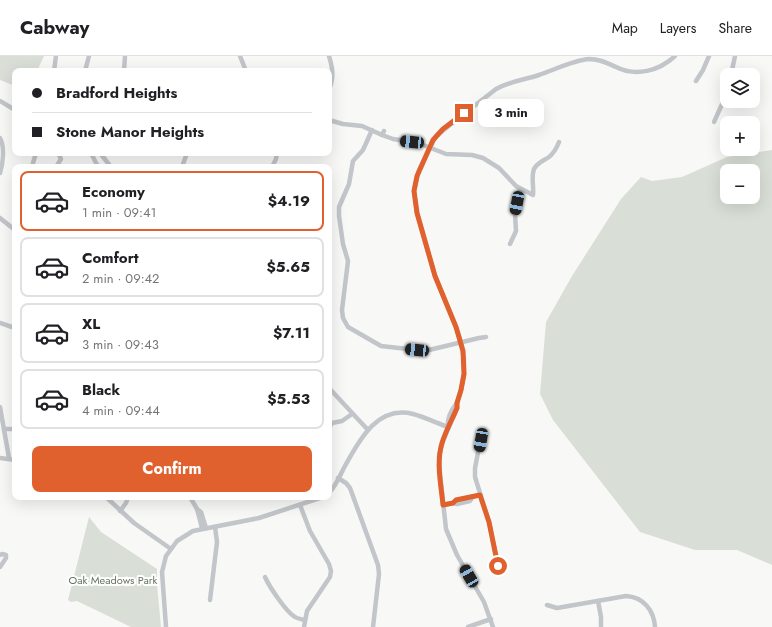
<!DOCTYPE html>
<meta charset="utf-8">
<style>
body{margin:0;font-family:Jost,sans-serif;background:#f6f6f6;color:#202124;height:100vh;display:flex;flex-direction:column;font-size:15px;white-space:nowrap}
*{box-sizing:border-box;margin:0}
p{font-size:13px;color:#757577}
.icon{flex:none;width:22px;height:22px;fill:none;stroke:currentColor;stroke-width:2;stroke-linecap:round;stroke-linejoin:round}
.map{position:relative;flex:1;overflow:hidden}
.side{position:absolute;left:12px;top:108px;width:320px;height:336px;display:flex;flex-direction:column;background:#fff;border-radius:8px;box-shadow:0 4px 16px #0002}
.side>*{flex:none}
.top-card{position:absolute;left:12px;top:12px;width:320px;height:88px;border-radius:8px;box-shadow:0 4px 16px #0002;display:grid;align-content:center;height:88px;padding:0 20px;background:#fff}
.tools{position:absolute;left:720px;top:12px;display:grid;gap:8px}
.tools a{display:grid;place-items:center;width:40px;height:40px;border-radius:8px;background:#fff;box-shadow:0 4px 16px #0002;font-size:20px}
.end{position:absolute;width:18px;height:18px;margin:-9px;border:5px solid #e0612e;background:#fff;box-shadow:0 0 0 2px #fff}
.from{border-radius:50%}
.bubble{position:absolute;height:28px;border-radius:8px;background:#fff;box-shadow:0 4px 16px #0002;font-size:13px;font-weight:700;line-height:28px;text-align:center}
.car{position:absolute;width:12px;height:24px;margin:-12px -6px;border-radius:5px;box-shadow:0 0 3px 1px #0007;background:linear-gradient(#222 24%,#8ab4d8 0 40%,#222 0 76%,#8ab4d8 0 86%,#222 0)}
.top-card b{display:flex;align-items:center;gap:14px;height:38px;font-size:15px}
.top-card b+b{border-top:1px solid #e0e0e0}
.top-card i{width:10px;height:10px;background:#202124}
ul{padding:7px 0 0;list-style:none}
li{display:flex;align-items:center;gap:12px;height:60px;margin:0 8px 6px;padding:0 12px;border:2px solid #e0e0e0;border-radius:8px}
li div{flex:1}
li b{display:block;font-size:15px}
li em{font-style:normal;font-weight:700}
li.active{border-color:#e0612e}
li>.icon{width:36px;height:36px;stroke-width:1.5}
.action{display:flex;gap:8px;margin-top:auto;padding:8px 20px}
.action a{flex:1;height:46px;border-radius:8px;background:#e0612e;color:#fff;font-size:16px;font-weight:700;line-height:46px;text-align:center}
header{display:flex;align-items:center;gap:24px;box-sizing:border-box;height:56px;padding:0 20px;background:#fff;border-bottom:1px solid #e0e0e0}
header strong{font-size:19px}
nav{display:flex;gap:22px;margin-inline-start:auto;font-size:14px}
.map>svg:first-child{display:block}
</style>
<header>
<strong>Cabway</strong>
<nav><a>Map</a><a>Layers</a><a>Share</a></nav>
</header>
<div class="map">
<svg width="772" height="571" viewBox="0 0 772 571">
<rect width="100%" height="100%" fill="#f8f8f6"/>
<!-- green -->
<g fill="#d9dfd7" fill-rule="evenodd">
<path d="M0,0H44L37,15H15V30L0,24Z"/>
<path d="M772,94V509L737,494H695L640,476L553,364L540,338L546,266L572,220L621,143L641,121L652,125L682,121L727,101ZM727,115H753V141H727Z"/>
<path d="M89,461L101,476L157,513V528L161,571H131L77,545L71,546L68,544Z"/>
</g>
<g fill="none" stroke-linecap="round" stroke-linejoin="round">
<!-- minor -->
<g stroke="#c2c5c9" stroke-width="4.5">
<path d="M240,0L246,15"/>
<path d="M329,0C333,13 334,21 329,34"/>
<path d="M54,15L56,0"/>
<path d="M85,15L89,0"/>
<path d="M124,15L125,0"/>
<path d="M731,19L735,0"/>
<path d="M696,25L703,14L709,0"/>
<path d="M0,45L15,54"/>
<path d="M329,64L343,68L362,70L382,79"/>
<path d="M714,66L727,37"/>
<path d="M372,74L363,94L353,105L349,128L339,151V160L343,188L348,205L342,254L343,262L348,271L381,290L417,294H429L479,282L486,281"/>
<path d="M384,75L382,79L393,83L418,87L446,98L472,99L483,102L499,112L516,130L533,139C534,131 531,121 534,113C537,107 543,105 549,101C554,97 557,91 559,86"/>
<path d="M0,82C5,91 3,107 0,117"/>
<path d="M91,97L96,107L99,111"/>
<path d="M100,97L111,111"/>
<path d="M33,111V107L36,97"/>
<path d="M56,111L61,103L58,97"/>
<path d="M182,111L187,97"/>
<path d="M272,111L276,103L277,97"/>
<path d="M0,162L15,174"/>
<path d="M510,188L516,175L515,158L520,133"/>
<path d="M0,267L15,272"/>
<path d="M329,332L368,374"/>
<path d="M0,351L9,402"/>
<path d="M448,371C447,363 451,354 457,347"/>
<path d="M329,372L332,367L342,365L352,358"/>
<path d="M4,373H15"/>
<path d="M482,376L475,412V421L489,466L498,510"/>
<path d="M0,402L15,404"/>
<path d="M338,422L346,427L350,432L378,509L379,518L373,571"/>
<path d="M329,437C336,430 340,419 345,410C359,385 377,349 413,358C425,361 436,367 448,371"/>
<path d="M106,441L134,467L171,493"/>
<path d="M190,441L197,453L201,456L206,472"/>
<path d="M453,447L457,448L470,445L472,442"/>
<path d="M300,449L310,475L329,508L331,515L330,521L307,555L304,571"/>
<path d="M443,449L453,447L457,444L480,439"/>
<path d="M197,453L202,472"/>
<path d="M120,455L126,447L128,441"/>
<path d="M0,499L2,498L6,499V502L0,511"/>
<path d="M265,521C269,530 286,556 295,561C298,563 302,563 304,564"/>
<path d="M210,544L217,486L215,471"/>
<path d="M598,545L601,561V571"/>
<path d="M547,549L557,552L626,540C643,541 654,554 655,571"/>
<path d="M166,571L162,516L166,500L177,485L193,475L259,462L323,441"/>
<path d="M468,571L491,563"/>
<path d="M493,571L484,546L457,499L446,473L440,418L439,400L443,385L457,352V347L461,334L464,318V303L461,286L456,271L435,220L417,157L414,135L419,114L436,80L496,33C510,25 524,24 539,19C554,14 574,4 589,3C600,3 607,7 616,11C636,21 659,15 675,0"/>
</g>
</g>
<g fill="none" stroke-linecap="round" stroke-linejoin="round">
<!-- route -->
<path stroke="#e0612e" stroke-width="5" d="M464,57L443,73L433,84L417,120L414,135L417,157L435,220L456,271L463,295L464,318L461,334L457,347V352C452,364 446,374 442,387C436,407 441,428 443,449L453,447L456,444L480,439L489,466L498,510"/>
</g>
<g text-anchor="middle" stroke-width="4" stroke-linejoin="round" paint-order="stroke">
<!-- park labels -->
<g font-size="11" fill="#667863" stroke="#fff">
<text x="113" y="528">Oak Meadows Park</text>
</g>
</g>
</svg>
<div class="tools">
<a><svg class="icon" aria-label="layers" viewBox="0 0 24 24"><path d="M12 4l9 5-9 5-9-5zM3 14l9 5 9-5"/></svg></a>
<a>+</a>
<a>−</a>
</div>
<i class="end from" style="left:498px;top:510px"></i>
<i class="end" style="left:464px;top:57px"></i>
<div class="bubble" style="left:478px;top:43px;width:66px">3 min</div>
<i class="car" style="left:412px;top:86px;rotate:276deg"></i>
<i class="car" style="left:517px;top:147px;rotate:191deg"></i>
<i class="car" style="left:417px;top:294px;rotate:276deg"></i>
<i class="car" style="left:481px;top:384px;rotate:190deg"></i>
<i class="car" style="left:469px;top:520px;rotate:330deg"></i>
<div class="top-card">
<b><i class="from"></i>Bradford Heights</b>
<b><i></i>Stone Manor Heights</b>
</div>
<section class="side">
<ul>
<li class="active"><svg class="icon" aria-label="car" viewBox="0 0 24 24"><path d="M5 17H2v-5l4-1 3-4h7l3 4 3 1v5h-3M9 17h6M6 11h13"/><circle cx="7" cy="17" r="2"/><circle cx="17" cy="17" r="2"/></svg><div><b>Economy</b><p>1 min · 09:41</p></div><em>$4.19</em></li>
<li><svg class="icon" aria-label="car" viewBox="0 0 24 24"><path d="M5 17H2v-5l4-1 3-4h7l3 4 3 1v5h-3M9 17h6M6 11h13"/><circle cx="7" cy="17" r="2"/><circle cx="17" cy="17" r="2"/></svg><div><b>Comfort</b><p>2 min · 09:42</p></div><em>$5.65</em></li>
<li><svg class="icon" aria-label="car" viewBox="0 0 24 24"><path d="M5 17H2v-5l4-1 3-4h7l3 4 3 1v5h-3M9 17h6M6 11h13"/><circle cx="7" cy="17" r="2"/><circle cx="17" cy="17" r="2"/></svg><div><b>XL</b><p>3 min · 09:43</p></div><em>$7.11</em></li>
<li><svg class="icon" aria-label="car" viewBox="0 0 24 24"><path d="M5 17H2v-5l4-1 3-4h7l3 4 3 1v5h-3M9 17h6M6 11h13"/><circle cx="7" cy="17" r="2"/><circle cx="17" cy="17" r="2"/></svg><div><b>Black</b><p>4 min · 09:44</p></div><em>$5.53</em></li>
</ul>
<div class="action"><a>Confirm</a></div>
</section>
</div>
